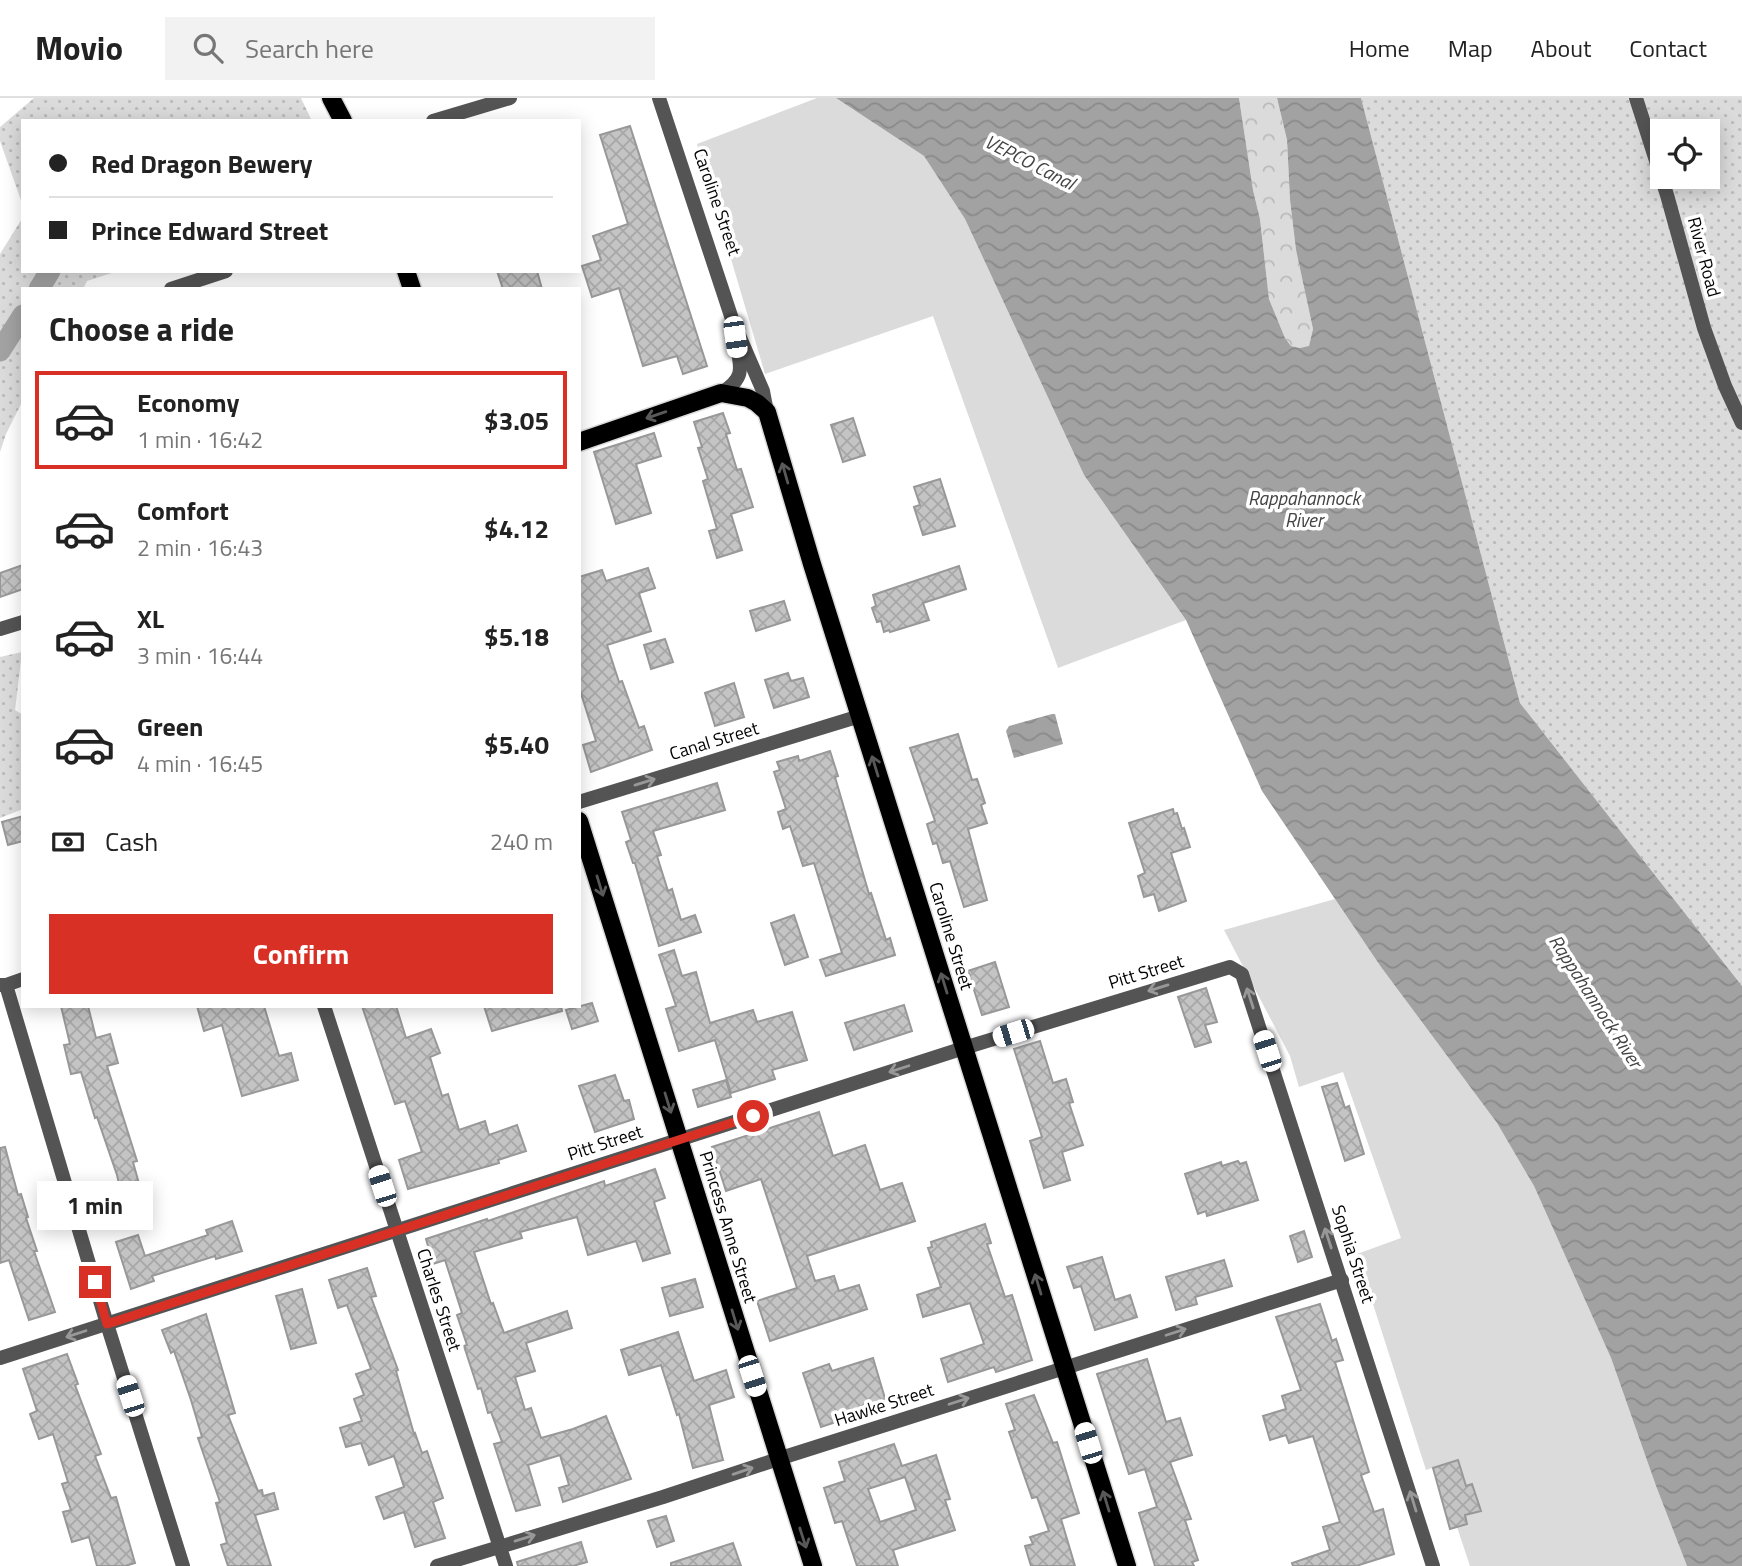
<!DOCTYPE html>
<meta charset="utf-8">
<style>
body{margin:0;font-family:"Titillium Web",sans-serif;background:#f2f2f2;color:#222;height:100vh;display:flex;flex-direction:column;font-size:26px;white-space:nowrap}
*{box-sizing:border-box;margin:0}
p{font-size:23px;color:#767676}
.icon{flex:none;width:38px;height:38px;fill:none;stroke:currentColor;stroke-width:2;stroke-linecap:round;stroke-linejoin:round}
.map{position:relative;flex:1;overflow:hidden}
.sheet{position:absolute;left:21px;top:189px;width:560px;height:721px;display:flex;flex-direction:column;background:#fff;border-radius:0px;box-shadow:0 4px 18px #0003}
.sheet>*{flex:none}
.guide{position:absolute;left:21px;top:21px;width:560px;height:154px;border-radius:0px;box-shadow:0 4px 18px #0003;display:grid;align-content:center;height:154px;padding:0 28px;background:#fff}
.fabs{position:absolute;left:1650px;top:21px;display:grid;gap:14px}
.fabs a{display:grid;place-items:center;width:70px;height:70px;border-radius:0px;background:#fff;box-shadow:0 4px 18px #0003;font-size:35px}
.end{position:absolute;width:32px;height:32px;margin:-16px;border:9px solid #d93025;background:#fff;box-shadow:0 0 0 4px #fff}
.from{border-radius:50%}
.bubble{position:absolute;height:49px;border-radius:0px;background:#fff;box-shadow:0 4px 18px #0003;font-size:23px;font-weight:700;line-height:49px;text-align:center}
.car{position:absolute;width:21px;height:42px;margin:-21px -10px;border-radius:9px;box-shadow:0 0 5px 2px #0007;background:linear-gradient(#fff 24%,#345 0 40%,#fff 0 76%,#345 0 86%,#fff 0)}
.guide b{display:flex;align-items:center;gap:24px;height:66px;font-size:26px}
.guide b+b{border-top:2px solid #e0e0e0}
.guide i{width:18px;height:18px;background:#222}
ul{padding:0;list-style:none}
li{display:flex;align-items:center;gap:21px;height:98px;margin:0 14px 10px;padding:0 14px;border:4px solid transparent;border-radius:0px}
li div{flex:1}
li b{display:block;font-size:26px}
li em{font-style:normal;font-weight:700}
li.active{border-color:#d93025}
li>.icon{width:63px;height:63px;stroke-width:1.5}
h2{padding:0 28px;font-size:32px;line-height:84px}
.pay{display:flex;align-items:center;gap:18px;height:77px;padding:0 28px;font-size:26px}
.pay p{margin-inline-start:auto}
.button{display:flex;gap:14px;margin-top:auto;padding:14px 28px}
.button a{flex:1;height:80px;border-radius:0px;background:#d93025;color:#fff;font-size:28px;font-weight:700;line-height:80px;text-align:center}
header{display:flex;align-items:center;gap:42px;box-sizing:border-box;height:98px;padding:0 35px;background:#fff;border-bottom:2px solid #e0e0e0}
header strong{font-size:33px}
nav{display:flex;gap:38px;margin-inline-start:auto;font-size:24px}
.search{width:490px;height:63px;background:#f2f2f2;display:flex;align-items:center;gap:18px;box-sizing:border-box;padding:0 24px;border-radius:0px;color:#767676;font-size:26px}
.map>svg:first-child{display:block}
</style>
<header>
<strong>Movio</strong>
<div class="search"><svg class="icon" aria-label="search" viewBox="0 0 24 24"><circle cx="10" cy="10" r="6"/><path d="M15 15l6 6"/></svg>Search here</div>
<nav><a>Home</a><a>Map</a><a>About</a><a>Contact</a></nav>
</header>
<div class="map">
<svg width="1742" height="1468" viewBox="0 0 1742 1468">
<defs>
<pattern id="forest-crowns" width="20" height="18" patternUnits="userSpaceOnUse" patternTransform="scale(1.75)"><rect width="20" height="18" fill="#dbdbdb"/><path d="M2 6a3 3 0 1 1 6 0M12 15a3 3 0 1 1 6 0" fill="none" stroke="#bababa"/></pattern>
<pattern id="park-dots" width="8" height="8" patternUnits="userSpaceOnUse" patternTransform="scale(1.75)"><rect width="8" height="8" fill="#dbdbdb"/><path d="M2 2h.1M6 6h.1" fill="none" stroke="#bababa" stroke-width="1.8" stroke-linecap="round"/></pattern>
<pattern id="water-waves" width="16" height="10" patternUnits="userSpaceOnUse" patternTransform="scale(1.75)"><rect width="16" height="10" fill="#a2a2a2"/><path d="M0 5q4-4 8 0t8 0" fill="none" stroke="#8a8a8a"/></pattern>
<pattern id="building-cross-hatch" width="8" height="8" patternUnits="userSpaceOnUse" patternTransform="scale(1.75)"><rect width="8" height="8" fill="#c4c4c4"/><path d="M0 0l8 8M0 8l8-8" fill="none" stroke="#a7a7a7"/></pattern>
</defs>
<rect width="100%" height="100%" fill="#fff"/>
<!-- green -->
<g fill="#dbdbdb">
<path d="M817,0H836L924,58L965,121L1084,377L1186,522L1058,570L933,218L765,276L697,46Z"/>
<path d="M1335,801L1381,869L1497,1025L1534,1088L1611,1260L1656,1388L1687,1468H1470L1457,1429L1467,1426L1465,1417L1480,1413L1473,1387L1466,1388L1457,1362L1426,1372L1357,1156L1401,1140L1343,974L1299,989L1290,958L1224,832Z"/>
</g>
<!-- forest -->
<path fill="url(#forest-crowns)" d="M1239,0H1277L1287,42L1290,102L1296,152L1313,231L1309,249L1300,250L1291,248L1285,240L1269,201L1260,121L1253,92Z"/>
<!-- park -->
<g fill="url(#park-dots)" fill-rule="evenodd">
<path d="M34,0H301L312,23H23V108L0,43V29Z"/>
<path d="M1361,0H1742V888L1520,605ZM1662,33H1708V79H1662Z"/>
<path d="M23,119V173H118L87,183L83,191H23V302L6,336L0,354V156Z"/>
<path d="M22,554L15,612L23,617V711L0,720V559Z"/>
</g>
<!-- water -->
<g fill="url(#water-waves)">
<path d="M836,0H1239L1253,92L1260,121L1269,201L1285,240L1291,248L1300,250L1309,248L1313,231L1296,152L1290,102L1287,42L1277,0H1361L1520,605L1742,888V1468H1687L1656,1388L1611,1260L1534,1088L1497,1025L1381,869L1262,693L1186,522L1084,377L965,121L924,58Z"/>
<path d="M1052,616H1055L1063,646L1014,660L1006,633L1009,628Z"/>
</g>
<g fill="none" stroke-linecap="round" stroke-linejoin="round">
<!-- canal -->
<g stroke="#a2a2a2" stroke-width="21">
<path d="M39,191L50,173"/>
<path d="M0,253L23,217"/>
</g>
</g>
<!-- building -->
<g fill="url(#building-cross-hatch)" stroke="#989898" stroke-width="2" fill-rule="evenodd">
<path d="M630,28L707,268L683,276L677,258L643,268L619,190L592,199L582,168L601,162L593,138L628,126L600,37Z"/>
<path d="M497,173H537L542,191H503Z"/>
<path d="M723,315L730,335L726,336L737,372L741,371L753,409L731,416L742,452L717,460L709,433L717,431L703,383L708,381L698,350L702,349L694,324Z"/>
<path d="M853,320L865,357L843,364L831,327Z"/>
<path d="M654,335L661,358L636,366L651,415L616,426L594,354Z"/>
<path d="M940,381L955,428L923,437L914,409L920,407L914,389Z"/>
<path d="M23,467V491L0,499V475Z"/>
<path d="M959,468L966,491L923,505L929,522L890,534L889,532L884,534L881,523L877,524L872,510L876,508L873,497Z"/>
<path d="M648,470L655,490L639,495L651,533L607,547L619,584L622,583L639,630L644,628L652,652L591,674L583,647L596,643L579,589V479L602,472L606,483Z"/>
<path d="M784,503L790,522L756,533L750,513Z"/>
<path d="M665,541L673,564L651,571L644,547Z"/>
<path d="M788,575L791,583L803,580L809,599L774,610L765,582Z"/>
<path d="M734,585L744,619L715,628L705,595Z"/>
<path d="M958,636L972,682L977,681L985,705L981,707L987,725L968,731L987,802L964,809L950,763L943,765L937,745L933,746L927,726L935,723L910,650Z"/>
<path d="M830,653L838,678L835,679L869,796L871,795L886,842L890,840L895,857L826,878L820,862L842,855L814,765L803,768L790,728L783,731L778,714L786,711L774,674L780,672L777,664L798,658L799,663Z"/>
<path d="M717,685L725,712L653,733L661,757L657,758L668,793L672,791L681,822L695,817L701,834L659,848L635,765H633L626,744L631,742L622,714Z"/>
<path d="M1173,711L1174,716L1177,715L1182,731L1184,730L1190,749L1171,755L1186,803L1159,813L1154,796L1144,799L1138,778L1145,775L1129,725Z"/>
<path d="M23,718V743L8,747L2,724Z"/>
<path d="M794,817L808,859L785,867L771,825Z"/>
<path d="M674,852L682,878L696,874L710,925L753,912L757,924L792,914L807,962L772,972L775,981L731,995L715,942L679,953L666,911L676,908L659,857Z"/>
<path d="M995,864L1009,909L982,917L968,873Z"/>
<path d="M1206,890L1217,924L1205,927L1211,944L1195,949L1178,899Z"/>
<path d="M592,905L598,923L572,931L566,912Z"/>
<path d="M904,907L912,933L854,952L845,925Z"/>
<path d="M61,908H88L96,940L110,936L118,965L107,968L137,1063L133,1064L141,1093L122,1098L117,1077L97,1019L95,1020L81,974L71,976L64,947L70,946Z"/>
<path d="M197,908H264L279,958L291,955L298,982L242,998L222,927L204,933Z"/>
<path d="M362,908H396L406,940L431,931L440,955L430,959L442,998L448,996L459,1032L485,1023L489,1037L517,1027L526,1053L498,1062L499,1065L408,1091L399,1062L422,1054L405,1003L395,1006Z"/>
<path d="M484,908H561L562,913L492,933Z"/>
<path d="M1040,943L1053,985L1066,981L1073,1004L1069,1005L1083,1047L1062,1054L1070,1082L1044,1090L1030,1043L1042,1039L1014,951Z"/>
<path d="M615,977L624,1003L629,1002L634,1021L595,1034L579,988Z"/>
<path d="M726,982L731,999L698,1009L693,992Z"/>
<path d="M1337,985L1345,1010L1349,1008L1364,1056L1345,1063L1322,989Z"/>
<path d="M819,1014L833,1058L865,1047L880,1092L902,1085L915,1123L807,1158L815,1183L834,1178L839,1193L859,1187L867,1211L770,1243L757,1203L797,1190L761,1081L726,1093L712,1049Z"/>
<path d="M5,1049L18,1097L21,1096L28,1119L26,1120L37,1153H34L55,1214L29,1222L9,1162L0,1165V1050Z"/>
<path d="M1238,1063L1240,1066L1246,1064L1258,1102L1207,1118L1206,1113L1198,1116L1185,1076L1221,1064L1222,1068Z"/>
<path d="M655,1071L665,1100L654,1104L670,1155L643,1163L636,1143L588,1157L577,1119L520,1134L522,1140L474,1154L491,1206L493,1205L504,1235L567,1213L572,1230L526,1245L535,1273L515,1279L525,1312L531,1310L541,1340L573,1331L606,1318L631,1381L563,1404L559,1390L569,1387L560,1357L528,1367L540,1407L516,1413L494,1346L502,1344L491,1314L488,1315L481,1290L478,1291L464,1248L467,1247L457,1217L462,1215L445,1162L433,1166L426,1141L487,1121L488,1123L604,1083L605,1088Z"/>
<path d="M232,1123L242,1153L216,1161L215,1158L152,1178L154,1183L131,1191L116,1144L138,1137L145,1158L208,1137L206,1132Z"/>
<path d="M985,1126L991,1145L987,1146L1005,1199L1012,1197L1032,1262L996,1274L994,1269L948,1284L941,1261L984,1246L970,1205L923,1219L917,1197L941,1189L928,1150L932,1149L931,1144Z"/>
<path d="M1304,1133L1312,1159L1298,1164L1290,1138Z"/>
<path d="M1102,1159L1115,1202L1130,1197L1137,1219L1095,1232L1081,1188L1074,1190L1067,1169Z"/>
<path d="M1224,1162L1232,1188L1195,1199L1197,1206L1176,1212L1166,1179Z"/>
<path d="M367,1170L376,1198L371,1199L398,1272L396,1273L414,1336L415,1335L422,1355L427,1353L443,1400L433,1404L445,1440L415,1449L404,1414L384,1421L376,1399L404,1389L394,1358L369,1367L361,1345L346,1349L340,1330L362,1323L354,1301L364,1297L356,1276L371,1271L347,1207L338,1210L329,1182Z"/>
<path d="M695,1181L703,1209L670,1218L662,1190Z"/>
<path d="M302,1191L316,1245L291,1251L276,1198Z"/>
<path d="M1320,1206L1332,1243L1336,1241L1343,1262L1335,1264L1369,1374L1361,1377L1374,1414L1383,1411L1394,1456L1356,1468H1293L1292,1465L1330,1452L1323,1429L1340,1424L1313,1338L1289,1345L1286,1337L1270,1342L1263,1318L1286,1311L1282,1298L1301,1292L1276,1219Z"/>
<path d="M206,1216L235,1315L228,1317L258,1393L262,1392L263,1398L274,1395L278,1411L255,1417L271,1468H228L221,1447L227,1445L216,1405L220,1404L198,1340L202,1339L191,1302L174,1253L171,1255L162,1232Z"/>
<path d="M678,1234L694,1283L726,1272L734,1299L709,1307L723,1362L693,1370L679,1316L677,1317L661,1267L629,1277L621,1252Z"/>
<path d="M67,1256L78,1286L75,1287L101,1356L95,1358L111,1400L116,1399L135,1465L125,1468H97L89,1439L72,1444L63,1414L71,1412L62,1386L68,1384L53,1336L39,1341L30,1316L37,1313L23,1271Z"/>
<path d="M873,1260L887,1307L821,1329L803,1275L829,1266L832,1273Z"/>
<path d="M1147,1261L1166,1324L1180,1320L1192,1357L1170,1364L1191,1421L1185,1422L1198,1462L1192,1464L1194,1468H1155L1139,1415L1157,1409L1145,1371L1129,1376L1097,1276Z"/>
<path d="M1034,1297L1053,1345L1057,1344L1079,1415L1061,1421L1075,1468H1031L1025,1448L1033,1446L1030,1439L1049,1433L1037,1399L1032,1400L1009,1334L1015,1332L1006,1306Z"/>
<path d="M894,1346L902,1368L936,1357L950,1401L945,1402L955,1432L893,1452L898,1468H857L842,1423L835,1425L824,1390L845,1383L839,1364ZM905,1379L916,1412L880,1424L868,1391Z"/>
<path d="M1458,1362L1466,1388L1472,1386L1481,1413L1465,1417L1467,1426L1450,1431L1433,1370Z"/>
<path d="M666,1418L674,1443L657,1449L648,1423Z"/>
<path d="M581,1444L587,1464L573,1468H518L517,1464Z"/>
<path d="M733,1445L741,1468H671V1465Z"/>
</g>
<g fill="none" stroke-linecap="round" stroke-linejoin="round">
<!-- primary casing -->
<g stroke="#dbdbdb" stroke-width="21">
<g id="primary">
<path d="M331,0L343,23"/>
<path d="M406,173L412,191"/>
<path d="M579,344L721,295L748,300L757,305L767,314L812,466L1127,1468"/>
<path d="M579,723L813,1468"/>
</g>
</g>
<!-- minor -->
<g stroke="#545454" stroke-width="14">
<path d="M433,23L510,0"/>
<path d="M171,191L226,173"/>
<path d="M0,531L23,524"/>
<path d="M579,704L860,618"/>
<path d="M6,887L23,881"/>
<path d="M324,908L506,1468"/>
<path d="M0,1260L964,950L1230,869L1242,876L1433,1468"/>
<path d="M437,1468L663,1399L778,1361L1342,1182"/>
</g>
<!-- tertiary -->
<g stroke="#545454" stroke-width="14">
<path d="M659,0L732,221L763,293L767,314"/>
<path d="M1636,0L1667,97L1704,230L1725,288L1742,325"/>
<path d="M721,295C748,279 740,267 735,240"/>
<path d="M0,887H6L107,1226L183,1468"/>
</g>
<!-- primary -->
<use href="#primary" stroke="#000" stroke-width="18"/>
</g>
<!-- one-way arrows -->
<defs><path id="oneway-shaft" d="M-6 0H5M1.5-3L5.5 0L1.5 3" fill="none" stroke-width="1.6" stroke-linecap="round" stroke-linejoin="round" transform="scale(1.75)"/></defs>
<g stroke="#595959">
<use href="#oneway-shaft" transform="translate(656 317) rotate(161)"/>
<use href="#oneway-shaft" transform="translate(785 375) rotate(-106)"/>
<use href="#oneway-shaft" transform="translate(875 668) rotate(-107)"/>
<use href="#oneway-shaft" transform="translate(600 788) rotate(73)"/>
<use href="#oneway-shaft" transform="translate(944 885) rotate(-107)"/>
<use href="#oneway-shaft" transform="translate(668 1005) rotate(73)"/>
<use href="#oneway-shaft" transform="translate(1038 1186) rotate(-107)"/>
<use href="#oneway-shaft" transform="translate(735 1222) rotate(73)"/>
<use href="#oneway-shaft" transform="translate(1106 1403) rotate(-107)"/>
<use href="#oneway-shaft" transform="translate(803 1440) rotate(72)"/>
</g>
<g stroke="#989898">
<use href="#oneway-shaft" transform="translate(645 684) rotate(-17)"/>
<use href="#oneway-shaft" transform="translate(1158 890) rotate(163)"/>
<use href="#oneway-shaft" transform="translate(1250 900) rotate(-108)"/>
<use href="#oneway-shaft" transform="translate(899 971) rotate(162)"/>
<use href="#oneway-shaft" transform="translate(1328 1140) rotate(-108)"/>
<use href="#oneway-shaft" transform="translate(1176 1234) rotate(-18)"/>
<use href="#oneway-shaft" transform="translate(76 1236) rotate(162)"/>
<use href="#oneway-shaft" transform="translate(959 1303) rotate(-18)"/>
<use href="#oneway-shaft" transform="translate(743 1373) rotate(-19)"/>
<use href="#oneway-shaft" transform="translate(1413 1403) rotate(-107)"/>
<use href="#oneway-shaft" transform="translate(525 1440) rotate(-17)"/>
</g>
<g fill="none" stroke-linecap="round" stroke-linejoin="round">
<!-- route -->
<path stroke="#d93025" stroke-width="9" d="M95,1184L107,1226L753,1018"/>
</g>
<g text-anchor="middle" stroke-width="7" stroke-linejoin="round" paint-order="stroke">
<!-- street labels -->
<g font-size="18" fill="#000" stroke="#fff">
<text transform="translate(717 104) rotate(71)" y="6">Caroline Street</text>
<text transform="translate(1704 159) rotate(75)" y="6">River Road</text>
<text transform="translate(714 643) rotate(-17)" y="6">Canal Street</text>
<text transform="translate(951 838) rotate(73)" y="6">Caroline Street</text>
<text transform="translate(1146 874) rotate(-17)" y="6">Pitt Street</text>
<text transform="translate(605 1045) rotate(-18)" y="6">Pitt Street</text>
<text transform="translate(728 1129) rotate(73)" y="6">Princess Anne Street</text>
<text transform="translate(1353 1156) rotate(72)" y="6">Sophia Street</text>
<text transform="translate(439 1202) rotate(72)" y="6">Charles Street</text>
<text transform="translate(884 1307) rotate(-18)" y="6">Hawke Street</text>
</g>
<!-- water labels -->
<g font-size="19" font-style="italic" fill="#434343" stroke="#fff">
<text transform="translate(1030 64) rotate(27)" y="7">VEPCO Canal</text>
<text x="1304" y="407">Rappahannock<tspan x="1304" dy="22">River</tspan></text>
<text transform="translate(1596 903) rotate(57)" y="7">Rappahannock River</text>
</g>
</g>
</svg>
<div class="fabs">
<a><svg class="icon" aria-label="locate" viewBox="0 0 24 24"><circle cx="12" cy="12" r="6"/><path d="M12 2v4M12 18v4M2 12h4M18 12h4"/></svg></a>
</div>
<i class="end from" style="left:753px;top:1018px"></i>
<i class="end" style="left:95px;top:1184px"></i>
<div class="bubble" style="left:37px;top:1083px;width:116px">1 min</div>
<i class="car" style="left:735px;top:239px;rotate:172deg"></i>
<i class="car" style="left:1013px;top:935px;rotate:253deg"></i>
<i class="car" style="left:1267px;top:953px;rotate:342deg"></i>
<i class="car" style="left:382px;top:1088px;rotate:342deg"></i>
<i class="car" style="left:752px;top:1278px;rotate:162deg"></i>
<i class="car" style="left:130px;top:1298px;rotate:342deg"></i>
<i class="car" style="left:1088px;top:1345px;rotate:343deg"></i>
<div class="guide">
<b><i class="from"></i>Red Dragon Bewery</b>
<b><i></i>Prince Edward Street</b>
</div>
<section class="sheet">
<h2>Choose a ride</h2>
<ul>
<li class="active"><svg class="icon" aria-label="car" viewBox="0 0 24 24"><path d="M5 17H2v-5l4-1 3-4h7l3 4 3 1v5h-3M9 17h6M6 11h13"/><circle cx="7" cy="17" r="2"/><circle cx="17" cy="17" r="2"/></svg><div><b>Economy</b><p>1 min · 16:42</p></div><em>$3.05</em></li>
<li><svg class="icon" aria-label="car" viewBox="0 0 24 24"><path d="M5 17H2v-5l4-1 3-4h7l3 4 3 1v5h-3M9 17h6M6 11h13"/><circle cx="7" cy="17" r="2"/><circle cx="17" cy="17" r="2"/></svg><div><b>Comfort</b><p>2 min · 16:43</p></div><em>$4.12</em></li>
<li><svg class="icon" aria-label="car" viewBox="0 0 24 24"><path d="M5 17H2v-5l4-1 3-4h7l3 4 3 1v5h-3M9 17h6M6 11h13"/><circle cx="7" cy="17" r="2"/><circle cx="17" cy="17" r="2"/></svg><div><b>XL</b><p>3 min · 16:44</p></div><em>$5.18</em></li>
<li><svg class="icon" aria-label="car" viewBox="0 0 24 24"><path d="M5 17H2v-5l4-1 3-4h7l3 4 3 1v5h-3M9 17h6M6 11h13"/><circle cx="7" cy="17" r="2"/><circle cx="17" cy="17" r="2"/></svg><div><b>Green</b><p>4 min · 16:45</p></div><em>$5.40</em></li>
</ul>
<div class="pay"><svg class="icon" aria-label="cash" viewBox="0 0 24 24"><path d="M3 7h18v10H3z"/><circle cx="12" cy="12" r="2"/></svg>Cash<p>240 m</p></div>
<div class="button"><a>Confirm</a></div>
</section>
</div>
